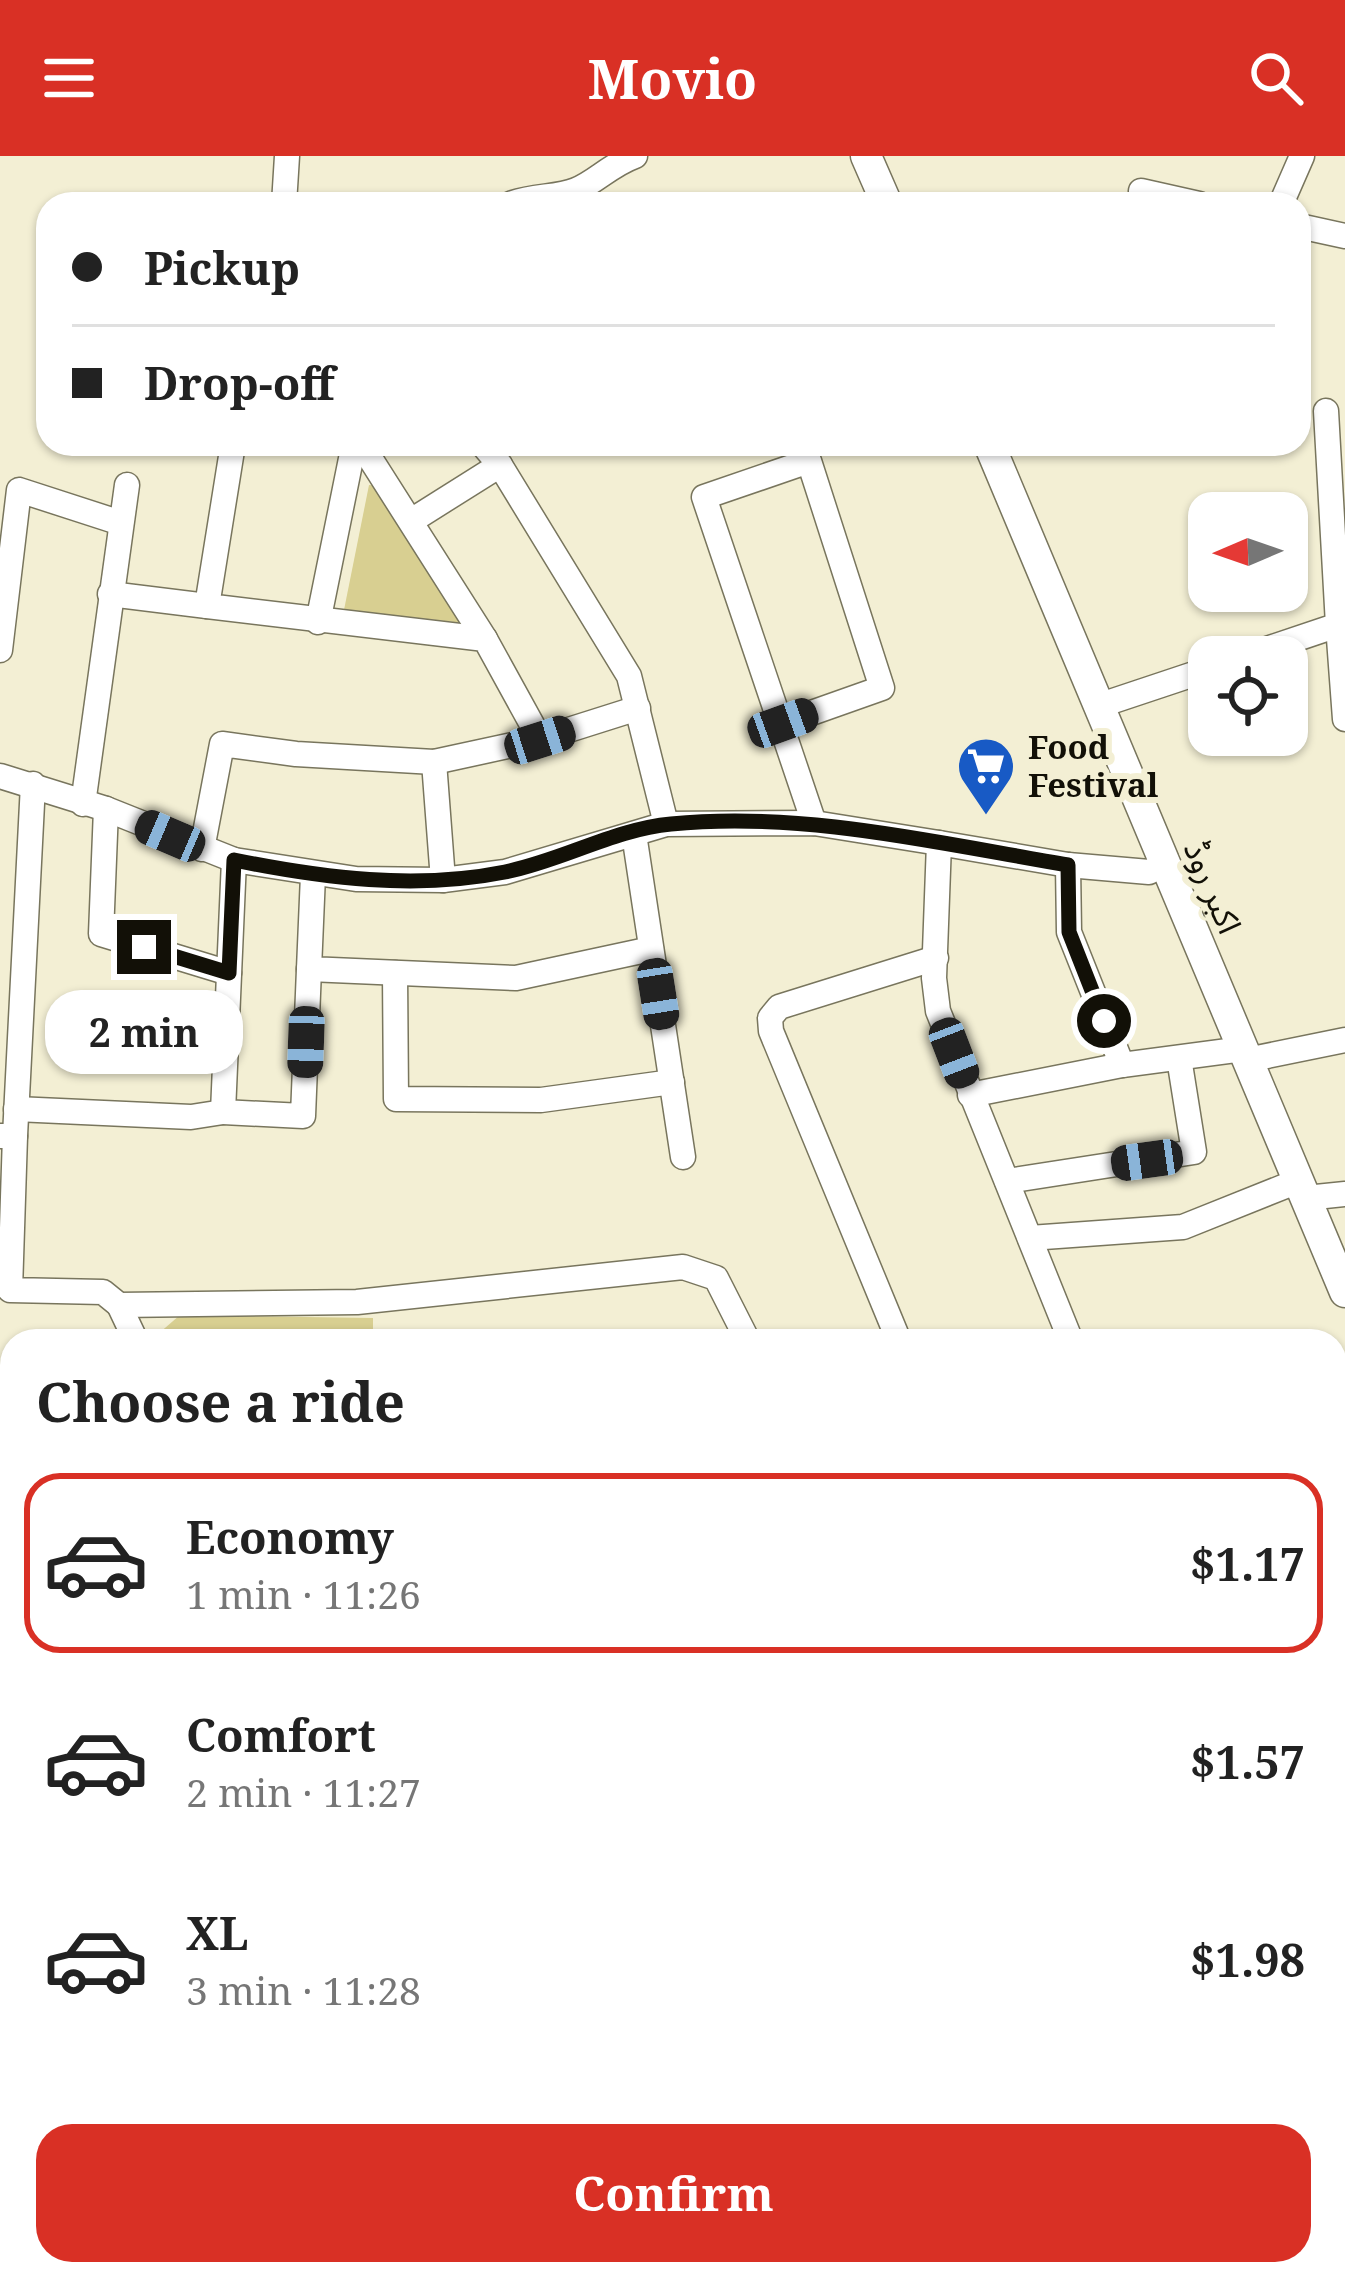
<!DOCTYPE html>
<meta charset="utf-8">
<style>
body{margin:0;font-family:"Noto Serif","Noto Sans Arabic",serif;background:#f2f2f2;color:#222;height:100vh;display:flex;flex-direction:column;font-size:45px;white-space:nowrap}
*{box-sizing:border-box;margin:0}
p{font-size:39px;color:#767676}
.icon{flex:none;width:66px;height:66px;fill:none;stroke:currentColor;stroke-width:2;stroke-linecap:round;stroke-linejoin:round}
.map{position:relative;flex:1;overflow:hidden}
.details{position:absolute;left:0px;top:1173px;width:1347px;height:957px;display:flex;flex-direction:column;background:#fff;border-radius:36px 36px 0 0;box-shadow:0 3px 9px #0004}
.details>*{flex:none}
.banner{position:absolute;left:36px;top:36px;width:1275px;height:264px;border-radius:36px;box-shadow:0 3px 9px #0004;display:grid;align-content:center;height:264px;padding:0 36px;background:#fff}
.needle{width:78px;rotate:268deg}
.buttons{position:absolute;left:1188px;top:336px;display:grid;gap:24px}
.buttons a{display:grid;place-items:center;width:120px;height:120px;border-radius:24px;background:#fff;box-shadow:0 3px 9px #0004;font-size:60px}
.end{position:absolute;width:54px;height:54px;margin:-27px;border:15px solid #121007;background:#fff;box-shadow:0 0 0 6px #fff}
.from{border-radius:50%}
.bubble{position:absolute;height:84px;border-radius:36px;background:#fff;box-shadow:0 3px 9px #0004;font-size:39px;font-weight:700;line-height:84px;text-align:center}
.car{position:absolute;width:36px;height:72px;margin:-36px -18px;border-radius:15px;box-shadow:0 0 9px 3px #0007;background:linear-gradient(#222 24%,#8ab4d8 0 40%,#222 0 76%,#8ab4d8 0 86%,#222 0)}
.banner b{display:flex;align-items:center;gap:42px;height:114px;font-size:45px}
.banner b+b{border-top:3px solid #e0e0e0}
.banner i{width:30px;height:30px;background:#222}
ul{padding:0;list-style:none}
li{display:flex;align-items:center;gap:36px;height:180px;margin:0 24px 18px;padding:0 12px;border:6px solid transparent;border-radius:36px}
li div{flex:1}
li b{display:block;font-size:45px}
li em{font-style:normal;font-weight:700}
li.active{border-color:#d93025}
li>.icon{width:108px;height:108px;stroke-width:1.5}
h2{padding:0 36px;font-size:54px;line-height:144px}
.cta{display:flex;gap:24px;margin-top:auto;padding:24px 36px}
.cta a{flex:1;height:138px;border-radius:36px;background:#d93025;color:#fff;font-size:48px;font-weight:700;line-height:138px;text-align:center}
header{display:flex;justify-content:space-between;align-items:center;height:156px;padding:0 36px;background:#d93025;color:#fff;font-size:54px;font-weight:700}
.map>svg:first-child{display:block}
</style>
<header><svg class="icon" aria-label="menu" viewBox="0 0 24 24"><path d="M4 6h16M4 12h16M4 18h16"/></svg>Movio<svg class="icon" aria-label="search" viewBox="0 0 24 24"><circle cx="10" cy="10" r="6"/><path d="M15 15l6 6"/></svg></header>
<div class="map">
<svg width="1345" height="2128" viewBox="0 0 1345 2128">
<rect width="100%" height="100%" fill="#f3efd4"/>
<!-- green -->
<g fill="#d8cf91">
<path d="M369,329L384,330L463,467L344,454Z"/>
<path d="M180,1159L373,1162V1185H161L158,1178Z"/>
</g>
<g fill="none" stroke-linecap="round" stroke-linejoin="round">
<!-- minor casing -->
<g stroke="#78755d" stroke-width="27">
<g id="minor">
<path d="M1141,35L1199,48"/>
<path d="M284,48L287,0"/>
<path d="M510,48C533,39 557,42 576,34C596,26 610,9 635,0"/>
<path d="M1281,48L1302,0"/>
<path d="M1299,70L1345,80"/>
<path d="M361,288L485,483"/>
<path d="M482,288L500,309L629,520L666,668"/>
<path d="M411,365L500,309"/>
<path d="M110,438L207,450"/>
<path d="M318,466L354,288"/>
<path d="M1338,469L1345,563"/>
<path d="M0,494L19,334L121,367"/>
<path d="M1243,501L1338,469L1326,255"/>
<path d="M1098,550L1209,513"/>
<path d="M783,567L882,532L809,305L704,341L814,667"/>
<path d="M540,583L638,552"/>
<path d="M434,606L443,724"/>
<path d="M0,620L106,653L234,704L356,723L443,724L505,716L666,668L814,667L939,687"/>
<path d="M83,648L127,329"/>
<path d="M106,653L101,778L229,817"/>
<path d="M634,678L683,1001"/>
<path d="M202,693L222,588L296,598L434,606L540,583L485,483L207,450L233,288"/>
<path d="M234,704L223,956L303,960L309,813"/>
<path d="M1068,709L1069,776L1122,909"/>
<path d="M313,719L309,813L516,822L651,793"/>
<path d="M395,817L396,943L541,944L672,926"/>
<path d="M1247,904L1345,884"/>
<path d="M970,939L1122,909L1243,893"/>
<path d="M16,953L191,961L223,956"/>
<path d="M0,980H15L10,1134L103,1136L119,1149L357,1146L683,1111L716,1122L748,1185"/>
<path d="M15,980L33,628"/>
<path d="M1007,1025L1194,996L1179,902"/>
<path d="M1306,1042L1345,1038"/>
<path d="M1030,1082L1183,1071L1298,1025"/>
<path d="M119,1149L136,1185"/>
<path d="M899,1185L771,875L770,862L779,851L936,802"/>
<path d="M1071,1185L938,855L934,822L939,687L1068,709L1149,716L1164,708"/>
<path d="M1335,1349L1345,1345"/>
<path d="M1335,1644L1345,1637"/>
<path d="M1335,1802L1345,1804"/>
<path d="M1335,1890L1345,1914"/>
<path d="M531,2118L534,2128"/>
<path d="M597,2118L619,2128"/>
<path d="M1173,2118L1177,2128"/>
<path d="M1303,2118L1308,2128"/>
<path d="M666,2128L675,2118"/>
<path d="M918,2128L922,2118"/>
<path d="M1080,2128L1089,2118"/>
</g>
</g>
<!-- major casing -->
<g stroke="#78755d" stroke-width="33">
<g id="major">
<path d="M866,0L887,48"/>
<path d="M989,288L1345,1136"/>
<path d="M0,1557L12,1579"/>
<path d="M262,2118L266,2128"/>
</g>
</g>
<!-- minor -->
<use href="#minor" stroke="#fff" stroke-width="24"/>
<!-- major -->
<use href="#major" stroke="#fff" stroke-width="30"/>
</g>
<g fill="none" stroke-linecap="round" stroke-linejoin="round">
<!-- route -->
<path stroke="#121007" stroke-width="15" d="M144,791L229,817L234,704C322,722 416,734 505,716C561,705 615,673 671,668C805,655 937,687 1068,709L1069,776L1104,865"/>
</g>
<!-- icons -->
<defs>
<g id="supermarket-pin" transform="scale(3)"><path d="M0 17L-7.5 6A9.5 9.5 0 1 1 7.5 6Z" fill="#185ac5" stroke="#f3efd4"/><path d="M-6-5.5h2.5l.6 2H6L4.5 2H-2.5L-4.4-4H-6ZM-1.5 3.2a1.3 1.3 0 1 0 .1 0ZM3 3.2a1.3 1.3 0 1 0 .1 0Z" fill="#fff"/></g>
</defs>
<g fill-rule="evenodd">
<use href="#supermarket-pin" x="986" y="610"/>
</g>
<g text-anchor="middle" stroke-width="12" stroke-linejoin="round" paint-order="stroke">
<!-- poi labels -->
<g font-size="33" font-weight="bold" fill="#121007" stroke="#f3efd4" text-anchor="start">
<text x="1028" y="603">Food<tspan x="1028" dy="38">Festival</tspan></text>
</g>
<!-- street labels -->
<g font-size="33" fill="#121007" stroke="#f3efd4">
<text transform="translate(1213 731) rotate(67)" y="12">اکبر روڈ</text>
</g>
</g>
</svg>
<div class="buttons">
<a><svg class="needle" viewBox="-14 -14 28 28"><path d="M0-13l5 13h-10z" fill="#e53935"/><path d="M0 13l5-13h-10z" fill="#767676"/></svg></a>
<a><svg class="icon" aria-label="locate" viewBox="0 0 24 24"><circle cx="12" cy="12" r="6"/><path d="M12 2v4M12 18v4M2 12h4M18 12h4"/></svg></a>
</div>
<i class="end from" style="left:1104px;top:865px"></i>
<i class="end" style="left:144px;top:791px"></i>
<div class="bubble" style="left:45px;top:834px;width:198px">2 min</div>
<i class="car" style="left:783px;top:567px;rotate:70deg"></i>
<i class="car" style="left:540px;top:584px;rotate:72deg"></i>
<i class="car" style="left:170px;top:680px;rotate:293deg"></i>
<i class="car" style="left:658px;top:838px;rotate:171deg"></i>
<i class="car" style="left:306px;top:886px;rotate:182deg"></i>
<i class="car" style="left:954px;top:897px;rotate:159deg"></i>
<i class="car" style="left:1147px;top:1004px;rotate:262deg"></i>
<div class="banner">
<b><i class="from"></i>Pickup</b>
<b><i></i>Drop-off</b>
</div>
<section class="details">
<h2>Choose a ride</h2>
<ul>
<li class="active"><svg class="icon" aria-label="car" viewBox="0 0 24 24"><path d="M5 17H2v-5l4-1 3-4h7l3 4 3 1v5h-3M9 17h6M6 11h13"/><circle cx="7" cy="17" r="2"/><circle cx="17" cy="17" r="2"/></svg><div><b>Economy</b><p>1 min · 11:26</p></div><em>$1.17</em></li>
<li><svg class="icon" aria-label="car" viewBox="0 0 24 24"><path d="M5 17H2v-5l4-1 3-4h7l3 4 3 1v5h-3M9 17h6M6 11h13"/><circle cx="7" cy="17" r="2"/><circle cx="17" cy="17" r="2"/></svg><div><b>Comfort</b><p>2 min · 11:27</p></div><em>$1.57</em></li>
<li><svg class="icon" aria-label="car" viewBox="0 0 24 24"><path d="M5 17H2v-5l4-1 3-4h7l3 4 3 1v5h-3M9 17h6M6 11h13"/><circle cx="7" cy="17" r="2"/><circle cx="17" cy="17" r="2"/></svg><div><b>XL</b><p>3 min · 11:28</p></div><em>$1.98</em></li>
</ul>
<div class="cta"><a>Confirm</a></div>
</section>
</div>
